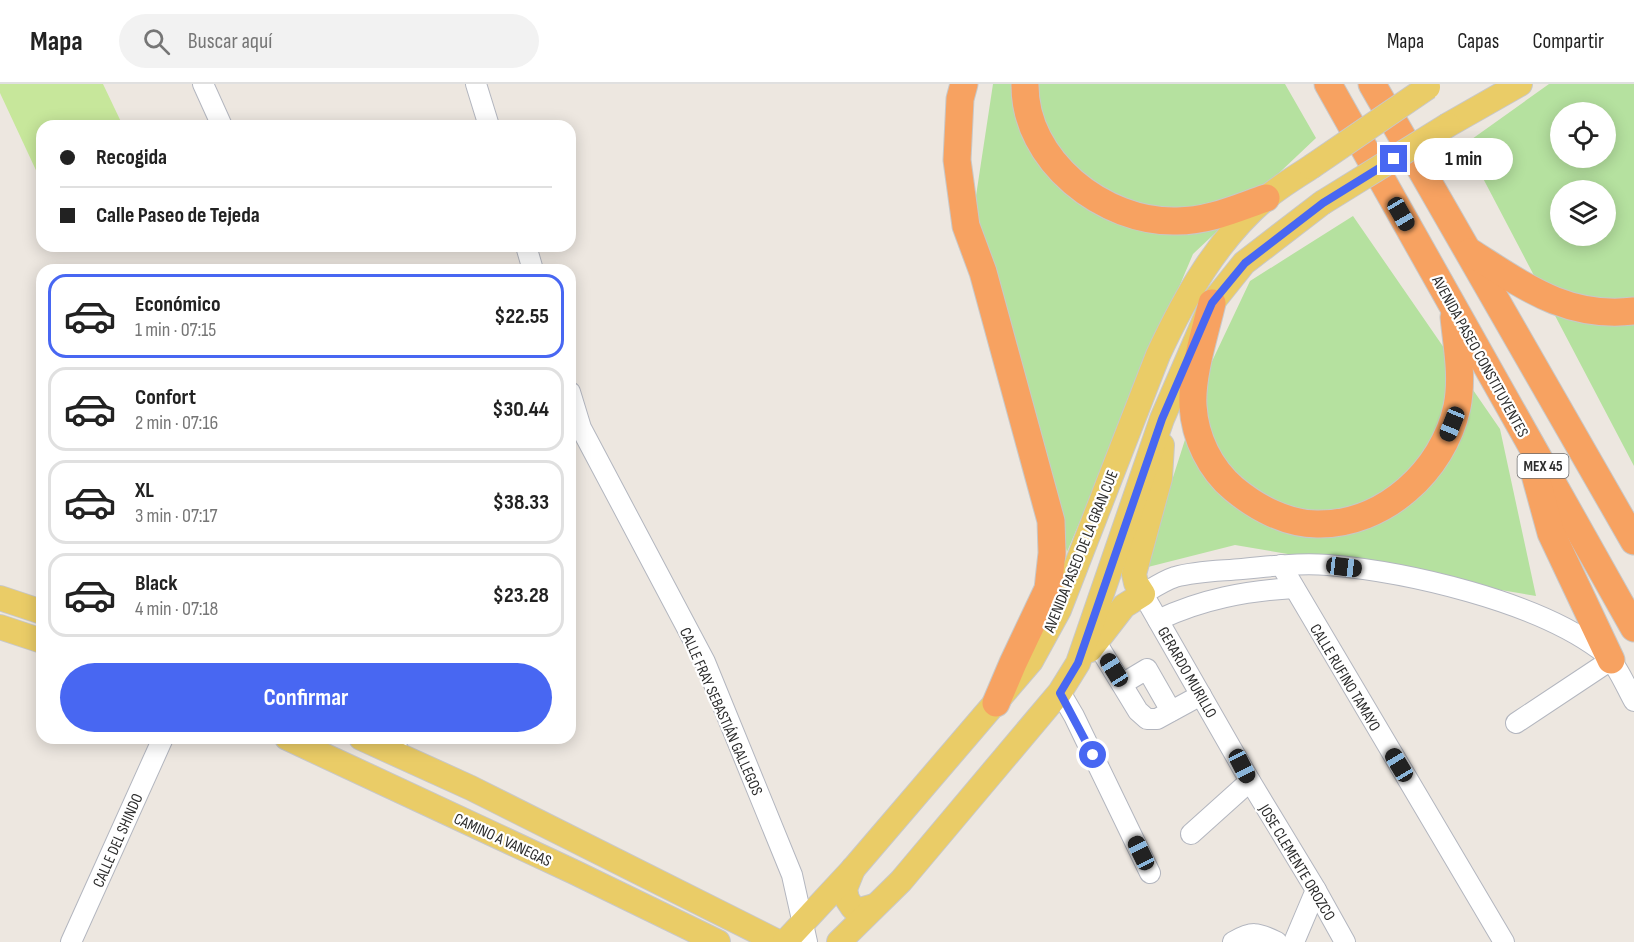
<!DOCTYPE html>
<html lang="es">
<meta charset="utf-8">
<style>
body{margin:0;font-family:"Sofia Sans Condensed",sans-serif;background:#f2f2f2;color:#222;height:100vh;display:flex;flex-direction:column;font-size:22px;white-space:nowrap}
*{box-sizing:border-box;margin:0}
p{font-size:20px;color:#767676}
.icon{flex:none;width:33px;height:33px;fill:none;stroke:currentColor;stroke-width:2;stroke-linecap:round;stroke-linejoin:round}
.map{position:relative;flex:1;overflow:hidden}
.drawer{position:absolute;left:36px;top:180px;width:540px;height:480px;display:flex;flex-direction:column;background:#fff;border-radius:18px;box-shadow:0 3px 15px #0003}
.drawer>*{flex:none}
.top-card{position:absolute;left:36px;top:36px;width:540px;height:132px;border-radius:18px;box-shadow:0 3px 15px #0003;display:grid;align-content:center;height:132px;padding:0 24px;background:#fff}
.fabs{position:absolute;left:1550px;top:18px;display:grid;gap:12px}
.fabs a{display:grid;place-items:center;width:66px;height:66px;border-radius:50%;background:#fff;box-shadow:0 3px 15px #0003;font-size:30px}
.end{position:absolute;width:27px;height:27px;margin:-14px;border:8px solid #4867f2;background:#fff;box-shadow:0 0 0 3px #fff}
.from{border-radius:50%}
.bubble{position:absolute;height:42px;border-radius:21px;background:#fff;box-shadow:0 3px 15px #0003;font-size:20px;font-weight:700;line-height:42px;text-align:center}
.car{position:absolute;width:18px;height:36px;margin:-18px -9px;border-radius:8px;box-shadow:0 0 4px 2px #0007;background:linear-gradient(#222 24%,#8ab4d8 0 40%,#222 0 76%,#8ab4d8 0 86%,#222 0)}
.top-card b{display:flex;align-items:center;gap:21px;height:57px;font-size:22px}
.top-card b+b{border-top:2px solid #e0e0e0}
.top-card i{width:15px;height:15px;background:#222}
ul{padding:10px 0 0;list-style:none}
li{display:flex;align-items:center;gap:18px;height:84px;margin:0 12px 9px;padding:0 12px;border:3px solid #e0e0e0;border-radius:18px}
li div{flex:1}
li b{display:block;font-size:22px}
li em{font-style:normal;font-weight:700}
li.selected{border-color:#4867f2}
li>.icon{width:54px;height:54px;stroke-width:1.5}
.button{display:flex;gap:12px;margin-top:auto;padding:12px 24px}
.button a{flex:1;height:69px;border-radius:36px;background:#4867f2;color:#fff;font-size:24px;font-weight:700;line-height:69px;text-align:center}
header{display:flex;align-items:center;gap:36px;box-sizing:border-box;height:84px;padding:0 30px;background:#fff;border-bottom:2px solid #e0e0e0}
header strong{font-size:28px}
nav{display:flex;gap:33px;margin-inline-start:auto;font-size:21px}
.search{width:420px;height:54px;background:#f2f2f2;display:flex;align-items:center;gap:15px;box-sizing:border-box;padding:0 21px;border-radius:33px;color:#767676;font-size:22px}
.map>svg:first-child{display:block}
</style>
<header>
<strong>Mapa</strong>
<div class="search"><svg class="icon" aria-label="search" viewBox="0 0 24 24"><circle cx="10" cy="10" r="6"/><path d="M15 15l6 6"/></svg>Buscar aquí</div>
<nav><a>Mapa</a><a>Capas</a><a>Compartir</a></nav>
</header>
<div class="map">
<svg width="1634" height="858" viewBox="0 0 1634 858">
<rect width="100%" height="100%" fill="#ede7e0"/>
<!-- green -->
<g fill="#b5e19f" fill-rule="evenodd">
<path d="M993,0H1285L1316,54L1193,170L1067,468L974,125Z"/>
<path d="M1549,0H1634V382L1465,60ZM1560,28H1605V74H1560ZM1560,106H1605V152H1560Z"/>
<path d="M1353,132L1500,345L1536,512L1235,461L1144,484L1206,290L1250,197Z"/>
</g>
<!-- pitch -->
<path fill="#c7e79b" d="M0,0H103L123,42H42L41,97L0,9Z"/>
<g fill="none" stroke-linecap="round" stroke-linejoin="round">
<!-- minor casing -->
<g stroke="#b3b6bf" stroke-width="22">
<g id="minor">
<path d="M203,0L222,42"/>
<path d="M476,0L489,42"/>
<path d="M526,162L533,186"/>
<path d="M570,308L581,344L705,578L792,791L807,858"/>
<path d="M1281,481L1504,858"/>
<path d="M1158,536C1202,515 1246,507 1294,504"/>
<path d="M1096,558L1138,627L1147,635H1157L1201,611"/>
<path d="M1122,600L1147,585L1171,627"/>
<path d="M1060,608L1074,632L1150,789"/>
<path d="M1516,639L1611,576"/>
<path d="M394,669L398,654"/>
<path d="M1191,750L1250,697"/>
<path d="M71,858L163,654"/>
<path d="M1233,858C1252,847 1257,848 1277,858"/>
<path d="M1294,858L1316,806"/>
<path d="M1345,858L1316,806L1250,697L1143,510C1153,504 1163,497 1175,493C1196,487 1220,487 1242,485C1271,482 1300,479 1328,481C1409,488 1534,517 1599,565C1616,577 1624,599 1634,617"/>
</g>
</g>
<!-- major casing -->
<g stroke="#c8c8c8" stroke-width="26">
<g id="major">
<path d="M1448,41L1520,0"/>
<path d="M0,514L42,528"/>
<path d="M0,543L42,557"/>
<path d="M1090,566L1124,522L1143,510L1136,499L1134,490L1160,394L1162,361"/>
<path d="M287,654L574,788L718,858"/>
<path d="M361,654L471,704L778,858"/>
<path d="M853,785L845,805L847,815L853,824L860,826L874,822"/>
<path d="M785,858L853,785L1031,577L1059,526L1158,271C1185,213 1216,157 1265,115C1279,103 1296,93 1311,83"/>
<path d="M839,858L901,797L1060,608L1078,579L1162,335L1212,219L1244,179L1322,119"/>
</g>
</g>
<!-- highway casing -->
<g stroke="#c8c8c8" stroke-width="29">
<g id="highway">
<path d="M964,0L960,15L957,76L966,142L983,188L1051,437L1052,469L1048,505L1013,579L996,619"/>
<path d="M1025,0C1024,77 1104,139 1177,137C1209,137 1237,124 1266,114"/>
<path d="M1328,0L1634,544"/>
<path d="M1372,0L1634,457"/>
<path d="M1470,168C1524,202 1567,235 1634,227"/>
<path d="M1212,219C1205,249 1191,292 1193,322C1195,354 1210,385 1234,405C1257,424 1287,440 1317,440C1384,441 1443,387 1457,323C1463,293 1457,263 1454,233"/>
<path d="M1534,387L1551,449L1611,576"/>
</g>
</g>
<!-- minor -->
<use href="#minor" stroke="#fff" stroke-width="20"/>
<!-- major -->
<use href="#major" stroke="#eacc67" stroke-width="24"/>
<!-- highway -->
<use href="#highway" stroke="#f7a261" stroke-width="27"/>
<!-- major-bridge casing -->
<g stroke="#c8c8c8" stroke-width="26" stroke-linecap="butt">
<g id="major-bridge">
<path d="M1311,83L1428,3"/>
<path d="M1322,119L1448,41"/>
</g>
</g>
<!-- major-bridge -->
<use href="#major-bridge" stroke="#eacc67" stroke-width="24"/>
</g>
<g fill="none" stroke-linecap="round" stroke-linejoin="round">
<!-- route -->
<path stroke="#4867f2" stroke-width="8" d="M1093,671L1060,609L1078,579L1162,335L1212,219L1245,179L1323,119L1394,75"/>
</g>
<g text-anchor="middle" stroke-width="4.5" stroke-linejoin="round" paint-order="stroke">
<!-- shield labels -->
<rect fill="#fff" stroke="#6b6b6b" stroke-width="1.5" x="1517.5" y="370" width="51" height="24" rx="4.5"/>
<g font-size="15" font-weight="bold" fill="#2c2c2c">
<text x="1543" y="387">MEX 45</text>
</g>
<!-- street labels -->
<g font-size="16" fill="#2c2c2c" stroke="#fff">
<text transform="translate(1481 272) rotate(61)" y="6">AVENIDA PASEO CONSTITUYENTES</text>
<text transform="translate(1080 467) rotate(-68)" y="6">AVENIDA PASEO DE LA GRAN CUE</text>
<text transform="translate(1188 588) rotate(60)" y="6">GERARDO MURILLO</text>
<text transform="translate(1346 593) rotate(59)" y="6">CALLE RUFINO TAMAYO</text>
<text transform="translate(722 627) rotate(66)" y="6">CALLE FRAY SEBASTIÁN GALLEGOS</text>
<text transform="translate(503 755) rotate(25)" y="6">CAMINO A VANEGAS</text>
<text transform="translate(117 756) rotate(-66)" y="6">CALLE DEL SHINDO</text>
<text transform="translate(1298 778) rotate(59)" y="6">JOSE CLEMENTE OROZCO</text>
</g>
</g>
</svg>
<div class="fabs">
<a><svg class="icon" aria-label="locate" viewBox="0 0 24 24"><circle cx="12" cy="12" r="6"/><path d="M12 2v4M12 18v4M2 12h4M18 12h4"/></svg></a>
<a><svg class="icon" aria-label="layers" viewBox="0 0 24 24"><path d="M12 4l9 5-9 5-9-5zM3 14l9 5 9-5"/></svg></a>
</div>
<i class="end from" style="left:1093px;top:671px"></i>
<i class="end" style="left:1394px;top:75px"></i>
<div class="bubble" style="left:1414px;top:54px;width:99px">1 min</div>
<i class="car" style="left:1401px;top:130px;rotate:150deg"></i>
<i class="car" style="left:1452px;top:340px;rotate:202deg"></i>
<i class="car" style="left:1344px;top:483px;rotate:97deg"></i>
<i class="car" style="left:1114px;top:586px;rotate:328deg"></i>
<i class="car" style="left:1399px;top:681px;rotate:329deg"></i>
<i class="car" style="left:1242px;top:682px;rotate:153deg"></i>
<i class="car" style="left:1141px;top:769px;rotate:334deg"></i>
<div class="top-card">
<b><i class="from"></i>Recogida</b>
<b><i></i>Calle Paseo de Tejeda</b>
</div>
<section class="drawer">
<ul>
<li class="selected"><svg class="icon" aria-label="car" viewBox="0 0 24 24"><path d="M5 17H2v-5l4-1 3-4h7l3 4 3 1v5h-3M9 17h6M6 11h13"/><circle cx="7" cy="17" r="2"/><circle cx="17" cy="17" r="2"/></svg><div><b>Económico</b><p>1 min · 07:15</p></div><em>$22.55</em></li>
<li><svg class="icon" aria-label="car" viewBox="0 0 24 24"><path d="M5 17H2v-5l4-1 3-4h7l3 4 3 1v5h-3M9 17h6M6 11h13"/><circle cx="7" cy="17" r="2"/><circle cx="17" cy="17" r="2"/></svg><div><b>Confort</b><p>2 min · 07:16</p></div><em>$30.44</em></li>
<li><svg class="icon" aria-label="car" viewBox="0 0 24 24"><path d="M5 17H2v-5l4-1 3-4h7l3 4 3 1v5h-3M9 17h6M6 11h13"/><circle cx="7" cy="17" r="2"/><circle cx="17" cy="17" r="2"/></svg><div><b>XL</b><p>3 min · 07:17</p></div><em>$38.33</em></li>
<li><svg class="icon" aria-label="car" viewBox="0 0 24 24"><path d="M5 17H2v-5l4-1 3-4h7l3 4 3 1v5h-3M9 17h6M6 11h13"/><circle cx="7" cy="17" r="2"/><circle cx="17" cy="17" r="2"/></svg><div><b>Black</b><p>4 min · 07:18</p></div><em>$23.28</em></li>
</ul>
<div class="button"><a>Confirmar</a></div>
</section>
</div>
